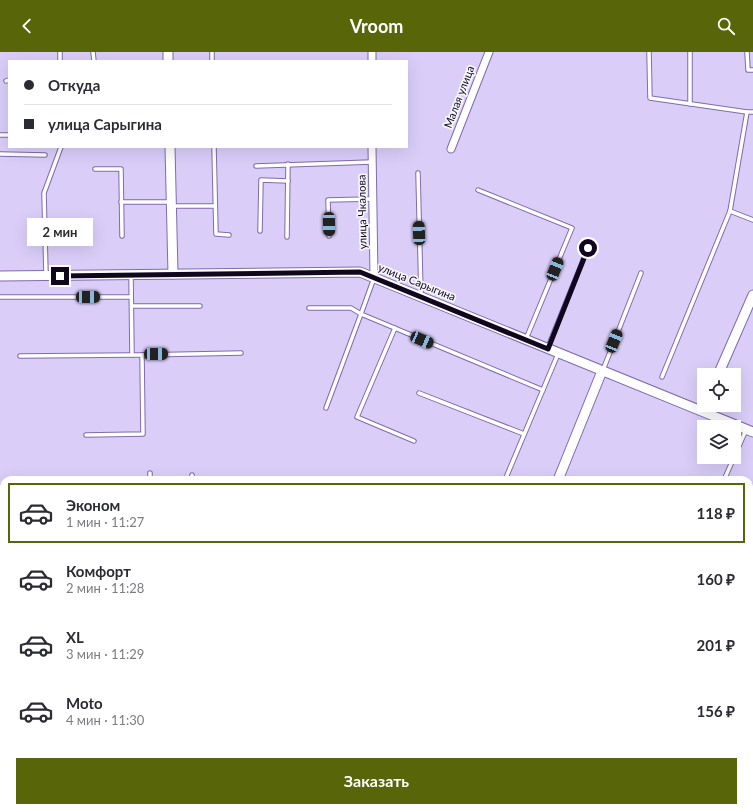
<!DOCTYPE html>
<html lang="ru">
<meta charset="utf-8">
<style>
body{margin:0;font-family:Lato,sans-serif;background:#f7f7f7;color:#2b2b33;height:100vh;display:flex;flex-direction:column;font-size:15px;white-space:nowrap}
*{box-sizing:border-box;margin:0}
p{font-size:13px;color:#7c7c81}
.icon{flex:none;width:22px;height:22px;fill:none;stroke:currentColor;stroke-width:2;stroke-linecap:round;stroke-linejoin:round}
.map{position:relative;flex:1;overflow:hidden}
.side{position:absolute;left:0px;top:424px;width:753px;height:336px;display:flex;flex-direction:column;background:#fff;border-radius:12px 12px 0 0;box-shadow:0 4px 16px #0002}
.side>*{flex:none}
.banner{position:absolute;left:8px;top:8px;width:400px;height:88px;border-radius:0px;box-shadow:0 4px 16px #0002;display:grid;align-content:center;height:88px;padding:0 16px;background:#fff}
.controls{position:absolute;left:697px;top:316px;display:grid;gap:8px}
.controls a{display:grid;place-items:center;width:44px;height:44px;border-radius:0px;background:#fff;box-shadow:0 4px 16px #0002;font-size:20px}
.end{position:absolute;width:18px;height:18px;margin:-9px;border:5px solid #10071f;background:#fff;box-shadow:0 0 0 2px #fff}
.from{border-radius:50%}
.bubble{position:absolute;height:28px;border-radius:0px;background:#fff;box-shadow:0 4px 16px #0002;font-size:13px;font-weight:700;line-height:28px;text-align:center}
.car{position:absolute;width:12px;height:24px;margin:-12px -6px;border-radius:5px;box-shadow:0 0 3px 1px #0007;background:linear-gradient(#222 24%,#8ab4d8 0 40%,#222 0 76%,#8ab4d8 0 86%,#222 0)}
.banner b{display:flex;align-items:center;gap:14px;height:38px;font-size:15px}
.banner b+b{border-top:1px solid #e1e1e2}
.banner i{width:10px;height:10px;background:#2b2b33}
ul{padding:7px 0 0;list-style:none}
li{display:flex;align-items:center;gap:12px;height:60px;margin:0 8px 6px;padding:0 8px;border:2px solid transparent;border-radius:0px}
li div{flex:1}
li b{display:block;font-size:15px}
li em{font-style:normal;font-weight:700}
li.on{border-color:#586508}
li>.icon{width:36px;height:36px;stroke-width:1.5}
.button{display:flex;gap:8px;margin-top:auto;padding:8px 16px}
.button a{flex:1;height:46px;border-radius:0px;background:#586508;color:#fff;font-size:16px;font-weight:700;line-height:46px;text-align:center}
header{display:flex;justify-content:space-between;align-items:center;height:52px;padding:0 16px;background:#586508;color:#fff;font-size:18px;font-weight:700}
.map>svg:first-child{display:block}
</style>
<header><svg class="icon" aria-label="back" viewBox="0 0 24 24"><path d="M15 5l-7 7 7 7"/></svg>Vroom<svg class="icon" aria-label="search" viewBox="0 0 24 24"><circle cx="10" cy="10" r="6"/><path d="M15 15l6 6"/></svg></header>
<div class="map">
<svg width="753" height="760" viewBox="0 0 753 760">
<rect width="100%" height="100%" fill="#dacef9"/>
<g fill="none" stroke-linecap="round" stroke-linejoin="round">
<!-- lane casing -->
<g stroke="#806bac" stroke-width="5.5">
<g id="lane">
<path d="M60,0V9"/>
<path d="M93,0L94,9"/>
<path d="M212,0V9"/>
<path d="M649,0L650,46L747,60"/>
<path d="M690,0V52"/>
<path d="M747,0L748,18H753"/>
<path d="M6,29L9,28"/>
<path d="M0,83H9"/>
<path d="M214,95L216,182L229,183"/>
<path d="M0,102L45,103"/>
<path d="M256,114L372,110"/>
<path d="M95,117H121L122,184"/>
<path d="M418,121L421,243"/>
<path d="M478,138L572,176L526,287"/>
<path d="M121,150H170"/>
<path d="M173,154H215"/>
<path d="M730,159L753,168"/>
<path d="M260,179L261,128L288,129"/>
<path d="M329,184L328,148L372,147"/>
<path d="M287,185L288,112"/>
<path d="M46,223L44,141L61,95"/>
<path d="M374,226L361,262L543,338"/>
<path d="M0,245H131"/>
<path d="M132,254H200"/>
<path d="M309,256H351L361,262L326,356"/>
<path d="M395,276L357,365L414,389"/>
<path d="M548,295L588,196"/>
<path d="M142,303L241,301"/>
<path d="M20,304L132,303"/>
<path d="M603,318L641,221"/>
<path d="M662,325L730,159L747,60H753"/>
<path d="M419,341L524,382"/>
<path d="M86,383L143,382L142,303H132L131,224"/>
<path d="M150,421V428"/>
<path d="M192,428V423"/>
<path d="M505,428L558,302"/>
<path d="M724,428L746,378"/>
<path d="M749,456L753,446"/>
<path d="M0,561L4,562"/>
<path d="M749,576L753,578"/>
<path d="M749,672L753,671"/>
<path d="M0,724L4,714"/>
<path d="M508,756L519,760"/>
<path d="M702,756L711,760"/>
<path d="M46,760L48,756"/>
<path d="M105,760L107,756"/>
<path d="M376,760L377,756"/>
<path d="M610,760L611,756"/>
</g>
</g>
<!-- street casing -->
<g stroke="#806bac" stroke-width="9">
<g id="street">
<path d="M372,0V9"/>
<path d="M372,95L374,225"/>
<path d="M451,97L489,0"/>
</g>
</g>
<!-- secondary casing -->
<g stroke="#806bac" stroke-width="11">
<g id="secondary">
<path d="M168,0V9"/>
<path d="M170,95L173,222"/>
<path d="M0,224L360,220L753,380"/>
<path d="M718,323L753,243"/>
<path d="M558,428L602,319"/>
<path d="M0,627L4,628"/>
<path d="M0,640L4,642"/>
<path d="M283,756L293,760"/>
<path d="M315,756L324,760"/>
<path d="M423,760L425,756"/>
</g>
</g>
<!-- lane -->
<use href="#lane" stroke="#fff" stroke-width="3.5"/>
<!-- street -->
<use href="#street" stroke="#fff" stroke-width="7"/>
<!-- secondary -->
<use href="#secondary" stroke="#fff" stroke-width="9"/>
</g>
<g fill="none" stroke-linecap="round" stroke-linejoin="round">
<!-- route -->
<path stroke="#10071f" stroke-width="5" d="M60,224L360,220L548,297L588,196"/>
</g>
<g text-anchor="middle" stroke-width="3.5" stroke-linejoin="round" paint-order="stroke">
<!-- street labels -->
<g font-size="11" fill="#10071f" stroke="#f7f6fd">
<text transform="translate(459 45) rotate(-69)" y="4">Малая улица</text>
<text transform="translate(362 160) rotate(-91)" y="4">улица Чкалова</text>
<text transform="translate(417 230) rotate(22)" y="4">улица Сарыгина</text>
</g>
</g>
</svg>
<div class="controls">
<a><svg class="icon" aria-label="locate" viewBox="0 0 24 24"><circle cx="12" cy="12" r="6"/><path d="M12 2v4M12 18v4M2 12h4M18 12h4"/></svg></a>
<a><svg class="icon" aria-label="layers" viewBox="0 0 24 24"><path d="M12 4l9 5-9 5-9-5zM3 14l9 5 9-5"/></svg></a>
</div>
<i class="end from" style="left:588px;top:196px"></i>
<i class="end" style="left:60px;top:224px"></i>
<div class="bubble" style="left:27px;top:166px;width:66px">2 мин</div>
<i class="car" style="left:329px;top:172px;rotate:179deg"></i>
<i class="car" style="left:419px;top:181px;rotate:358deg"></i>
<i class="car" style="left:555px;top:217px;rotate:22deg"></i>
<i class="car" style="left:88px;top:245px;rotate:90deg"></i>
<i class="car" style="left:422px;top:288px;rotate:113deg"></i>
<i class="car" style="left:614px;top:289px;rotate:22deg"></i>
<i class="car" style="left:156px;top:302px;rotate:89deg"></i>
<div class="banner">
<b><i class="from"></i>Откуда</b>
<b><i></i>улица Сарыгина</b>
</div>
<section class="side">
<ul>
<li class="on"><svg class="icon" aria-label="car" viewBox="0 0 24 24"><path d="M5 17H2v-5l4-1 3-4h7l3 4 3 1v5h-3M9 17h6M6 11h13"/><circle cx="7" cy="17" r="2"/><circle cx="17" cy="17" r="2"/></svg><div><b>Эконом</b><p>1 мин · 11:27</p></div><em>118 ₽</em></li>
<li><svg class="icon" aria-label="car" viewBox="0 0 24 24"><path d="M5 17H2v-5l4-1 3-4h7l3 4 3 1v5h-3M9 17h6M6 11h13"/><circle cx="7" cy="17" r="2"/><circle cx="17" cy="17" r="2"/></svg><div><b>Комфорт</b><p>2 мин · 11:28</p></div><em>160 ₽</em></li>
<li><svg class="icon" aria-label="car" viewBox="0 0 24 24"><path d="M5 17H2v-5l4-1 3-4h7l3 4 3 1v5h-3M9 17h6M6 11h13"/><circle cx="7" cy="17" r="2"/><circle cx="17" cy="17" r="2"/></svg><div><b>XL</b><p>3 мин · 11:29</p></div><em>201 ₽</em></li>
<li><svg class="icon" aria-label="car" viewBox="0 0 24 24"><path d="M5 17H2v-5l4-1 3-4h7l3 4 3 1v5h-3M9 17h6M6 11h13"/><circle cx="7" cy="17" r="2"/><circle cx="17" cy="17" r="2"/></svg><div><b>Moto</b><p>4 мин · 11:30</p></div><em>156 ₽</em></li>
</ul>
<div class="button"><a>Заказать</a></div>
</section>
</div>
